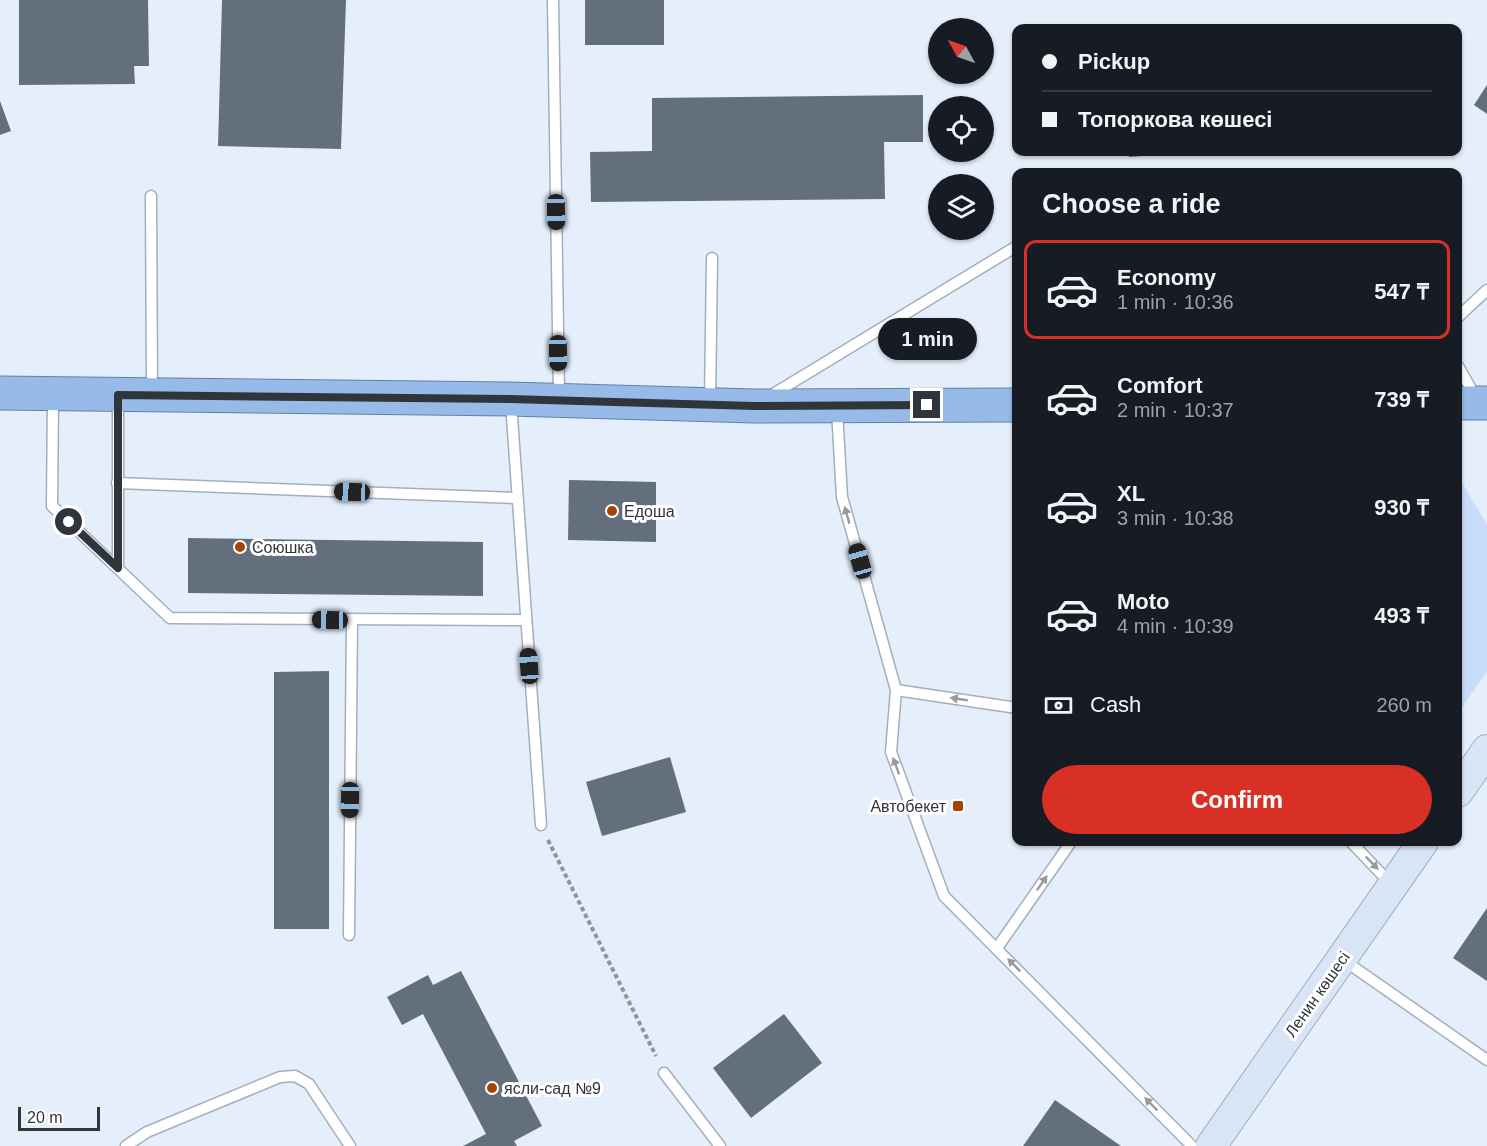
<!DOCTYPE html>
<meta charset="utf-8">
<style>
body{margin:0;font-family:Helvetica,sans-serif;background:#20242c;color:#f1f3f6;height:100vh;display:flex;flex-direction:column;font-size:22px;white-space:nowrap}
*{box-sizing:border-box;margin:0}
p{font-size:20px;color:#9ea1a6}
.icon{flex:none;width:33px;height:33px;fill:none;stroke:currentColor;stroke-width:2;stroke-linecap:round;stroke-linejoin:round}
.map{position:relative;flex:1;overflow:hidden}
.sheet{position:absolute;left:1012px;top:168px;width:450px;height:678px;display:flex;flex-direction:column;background:#171b24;border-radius:12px;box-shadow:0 2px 4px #0004}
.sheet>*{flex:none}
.guide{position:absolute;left:1012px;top:24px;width:450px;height:132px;border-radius:12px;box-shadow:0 2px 4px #0004;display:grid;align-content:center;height:132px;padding:0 30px;background:#171b24}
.needle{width:39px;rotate:310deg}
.controls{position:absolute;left:928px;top:18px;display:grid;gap:12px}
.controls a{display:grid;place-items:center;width:66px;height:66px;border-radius:50%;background:#171b24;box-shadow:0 2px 4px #0004;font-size:30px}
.scale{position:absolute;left:18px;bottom:15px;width:82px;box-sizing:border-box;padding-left:6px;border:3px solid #30353b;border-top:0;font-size:16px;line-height:21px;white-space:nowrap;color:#30353b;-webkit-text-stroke:4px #fff;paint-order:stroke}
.end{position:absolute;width:27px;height:27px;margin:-14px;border:8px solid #30353b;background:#fff;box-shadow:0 0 0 3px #fff}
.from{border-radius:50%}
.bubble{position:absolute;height:42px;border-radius:21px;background:#171b24;box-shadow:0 2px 4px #0004;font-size:20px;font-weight:600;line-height:42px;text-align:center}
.car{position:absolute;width:18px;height:36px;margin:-18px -9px;border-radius:8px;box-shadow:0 0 4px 2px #0007;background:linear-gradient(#222 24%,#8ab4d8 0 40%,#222 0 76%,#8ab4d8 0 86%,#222 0)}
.guide b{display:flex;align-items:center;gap:21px;height:57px;font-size:22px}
.guide b+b{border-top:2px solid #363941}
.guide i{width:15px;height:15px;background:#f1f3f6}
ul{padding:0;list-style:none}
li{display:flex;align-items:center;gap:18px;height:99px;margin:0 12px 9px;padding:0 18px;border:3px solid transparent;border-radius:12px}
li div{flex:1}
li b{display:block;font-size:22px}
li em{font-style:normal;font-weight:600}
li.current{border-color:#d93025}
li>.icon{width:54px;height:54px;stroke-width:1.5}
h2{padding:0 30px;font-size:27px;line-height:72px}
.pay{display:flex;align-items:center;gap:15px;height:66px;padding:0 30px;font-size:22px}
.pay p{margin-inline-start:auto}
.cta{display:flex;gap:12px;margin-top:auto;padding:12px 30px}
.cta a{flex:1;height:69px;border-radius:36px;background:#d93025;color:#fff;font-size:24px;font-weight:600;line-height:69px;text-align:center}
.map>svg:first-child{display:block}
</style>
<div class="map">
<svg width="1487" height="1146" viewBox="0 0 1487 1146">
<rect width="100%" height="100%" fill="#e5effc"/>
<!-- green -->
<path fill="#c7ddf9" d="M1458,476L1487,525V672L1458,713Z"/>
<!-- building -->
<g fill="#646f7d">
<path d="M19,0H148L149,66H134L135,84L19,85Z"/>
<path d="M222,0H346L341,149L218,146Z"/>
<rect x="585" y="0" width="79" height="45"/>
<path d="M1487,85V114L1474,105Z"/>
<path d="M923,95V142H884L885,199L591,202L590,152L652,151V98Z"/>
<path d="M0,101L11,131L0,135Z"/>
<path d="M1128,152H1182V153L1129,157Z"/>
<path d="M569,480L656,482V542L568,540Z"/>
<path d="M188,538L483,542V596L188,593Z"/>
<path d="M329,671V929H274V672Z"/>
<path d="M670,757L686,812L602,836L586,782Z"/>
<path d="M1487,908V981L1453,958Z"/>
<path d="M461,971L542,1126L514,1141L517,1146H463L486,1134L423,1014L402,1025L387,997L428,975L433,985Z"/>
<path d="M784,1014L822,1063L751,1118L713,1068Z"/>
<path d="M1055,1100L1121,1146H1023Z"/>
</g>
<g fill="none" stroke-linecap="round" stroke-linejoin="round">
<!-- service casing -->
<g stroke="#a3aebe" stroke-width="13">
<g id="service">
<path d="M553,0L559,396"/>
<path d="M151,196L152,392"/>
<path d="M1458,317L1487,290"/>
<path d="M1458,366L1470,387L1473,401"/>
<path d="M770,396L1017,246"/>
<path d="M53,398L52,506L170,618L526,620"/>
<path d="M710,401L712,258"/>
<path d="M511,403L541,825"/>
<path d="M837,410L842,497L896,690L891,752L944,896L1192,1146"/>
<path d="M117,483L517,498"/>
<path d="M118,568V398"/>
<path d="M896,690L1017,708"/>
<path d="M1351,842L1392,885"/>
<path d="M349,935L352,620"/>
<path d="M997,948L1071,842"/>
<path d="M1342,959L1487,1060"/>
<path d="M664,1073L720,1146"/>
<path d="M126,1146L147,1132L280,1077L295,1076L309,1084L350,1146"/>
</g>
</g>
<!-- secondary casing -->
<g stroke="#a3aebe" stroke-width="32">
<g id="secondary">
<path d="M1458,792L1487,750"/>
<path d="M1211,1146L1423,842"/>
</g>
</g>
<!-- trunk casing -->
<g stroke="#6280a8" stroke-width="35">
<g id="trunk">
<path d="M0,393L510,399L754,406L1017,405"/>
<path d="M1458,403H1487"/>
</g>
</g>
<!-- path -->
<path stroke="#8e959f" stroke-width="4" stroke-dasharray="4.5 3" stroke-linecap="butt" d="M548,840L656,1056"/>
<!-- service -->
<use href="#service" stroke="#fff" stroke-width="10"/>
<!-- secondary -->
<use href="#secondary" stroke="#d8e5f6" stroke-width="30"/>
<!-- trunk -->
<use href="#trunk" stroke="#97bae8" stroke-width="33"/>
</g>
<!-- one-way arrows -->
<defs><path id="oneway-solid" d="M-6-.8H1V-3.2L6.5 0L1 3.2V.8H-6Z" transform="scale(1.5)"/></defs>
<g fill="#989a9d">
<use href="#oneway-solid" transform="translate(847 515) rotate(-106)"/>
<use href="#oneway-solid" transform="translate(959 699) rotate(-171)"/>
<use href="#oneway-solid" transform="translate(896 766) rotate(-110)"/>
<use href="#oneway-solid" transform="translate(1372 863) rotate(46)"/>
<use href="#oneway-solid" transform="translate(1042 883) rotate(-55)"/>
<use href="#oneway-solid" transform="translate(1014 965) rotate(-135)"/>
<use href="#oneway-solid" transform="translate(1151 1104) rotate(-135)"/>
</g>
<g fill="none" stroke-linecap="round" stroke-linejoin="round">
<!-- route -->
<path stroke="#30353b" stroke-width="8" d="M69,522L118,568V395L510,399L754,406L927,405"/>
</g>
<!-- markers -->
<g fill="#a54304" stroke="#fff" stroke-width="2">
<circle cx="612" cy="511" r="6"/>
<circle cx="240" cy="547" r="6"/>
<rect x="952" y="800" width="12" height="12" rx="3"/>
<circle cx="492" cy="1088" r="6"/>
</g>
<g text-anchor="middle" stroke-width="6" stroke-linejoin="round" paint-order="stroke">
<!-- poi labels -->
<g font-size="16" fill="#30353b" stroke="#fff" text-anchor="start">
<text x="624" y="517">Едоша</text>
<text x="252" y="553">Союшка</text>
<text x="946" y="812" text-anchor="end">Автобекет</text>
<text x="504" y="1094">ясли-сад №9</text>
</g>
<!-- street labels -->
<g font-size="16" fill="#30353b" stroke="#fff">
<text transform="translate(1317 994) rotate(-55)" y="6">Ленин көшесі</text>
</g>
</g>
</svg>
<div class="controls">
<a><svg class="needle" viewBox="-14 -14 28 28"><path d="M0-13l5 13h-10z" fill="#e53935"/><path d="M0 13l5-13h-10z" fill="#9ea1a6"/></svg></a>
<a><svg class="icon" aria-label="locate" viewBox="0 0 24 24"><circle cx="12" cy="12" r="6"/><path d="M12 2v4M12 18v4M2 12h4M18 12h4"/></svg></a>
<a><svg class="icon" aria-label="layers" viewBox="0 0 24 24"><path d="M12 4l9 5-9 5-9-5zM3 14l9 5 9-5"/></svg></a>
</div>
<div class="scale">20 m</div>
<i class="end from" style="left:69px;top:522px"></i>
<i class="end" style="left:927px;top:405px"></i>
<div class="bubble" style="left:878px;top:318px;width:99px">1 min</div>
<i class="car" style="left:556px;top:212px;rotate:179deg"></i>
<i class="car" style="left:558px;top:353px;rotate:179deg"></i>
<i class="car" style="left:352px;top:492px;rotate:272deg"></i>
<i class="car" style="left:860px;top:561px;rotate:344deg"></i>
<i class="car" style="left:330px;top:620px;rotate:271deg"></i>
<i class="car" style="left:529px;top:666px;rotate:356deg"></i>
<i class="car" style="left:350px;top:800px;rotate:181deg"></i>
<div class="guide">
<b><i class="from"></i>Pickup</b>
<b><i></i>Топоркова көшесі</b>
</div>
<section class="sheet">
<h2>Choose a ride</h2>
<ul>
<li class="current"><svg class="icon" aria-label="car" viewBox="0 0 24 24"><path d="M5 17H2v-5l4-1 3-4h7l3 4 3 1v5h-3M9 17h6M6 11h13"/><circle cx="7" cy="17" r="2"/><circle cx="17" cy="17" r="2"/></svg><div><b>Economy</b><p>1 min · 10:36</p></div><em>547 ₸</em></li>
<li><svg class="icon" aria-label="car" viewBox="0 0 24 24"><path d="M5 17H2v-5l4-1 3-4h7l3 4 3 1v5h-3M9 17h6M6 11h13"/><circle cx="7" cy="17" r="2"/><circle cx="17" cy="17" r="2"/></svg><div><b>Comfort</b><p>2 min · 10:37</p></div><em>739 ₸</em></li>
<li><svg class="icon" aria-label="car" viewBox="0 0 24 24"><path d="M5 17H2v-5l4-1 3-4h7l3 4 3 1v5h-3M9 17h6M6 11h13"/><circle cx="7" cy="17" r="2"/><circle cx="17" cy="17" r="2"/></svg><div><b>XL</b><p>3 min · 10:38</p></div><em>930 ₸</em></li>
<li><svg class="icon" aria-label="car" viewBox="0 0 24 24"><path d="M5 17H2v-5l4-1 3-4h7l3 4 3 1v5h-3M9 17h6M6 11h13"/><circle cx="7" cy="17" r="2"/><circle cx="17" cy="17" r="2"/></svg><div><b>Moto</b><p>4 min · 10:39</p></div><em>493 ₸</em></li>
</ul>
<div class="pay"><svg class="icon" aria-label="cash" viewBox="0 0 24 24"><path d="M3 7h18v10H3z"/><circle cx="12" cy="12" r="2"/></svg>Cash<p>260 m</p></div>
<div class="cta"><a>Confirm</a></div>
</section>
</div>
